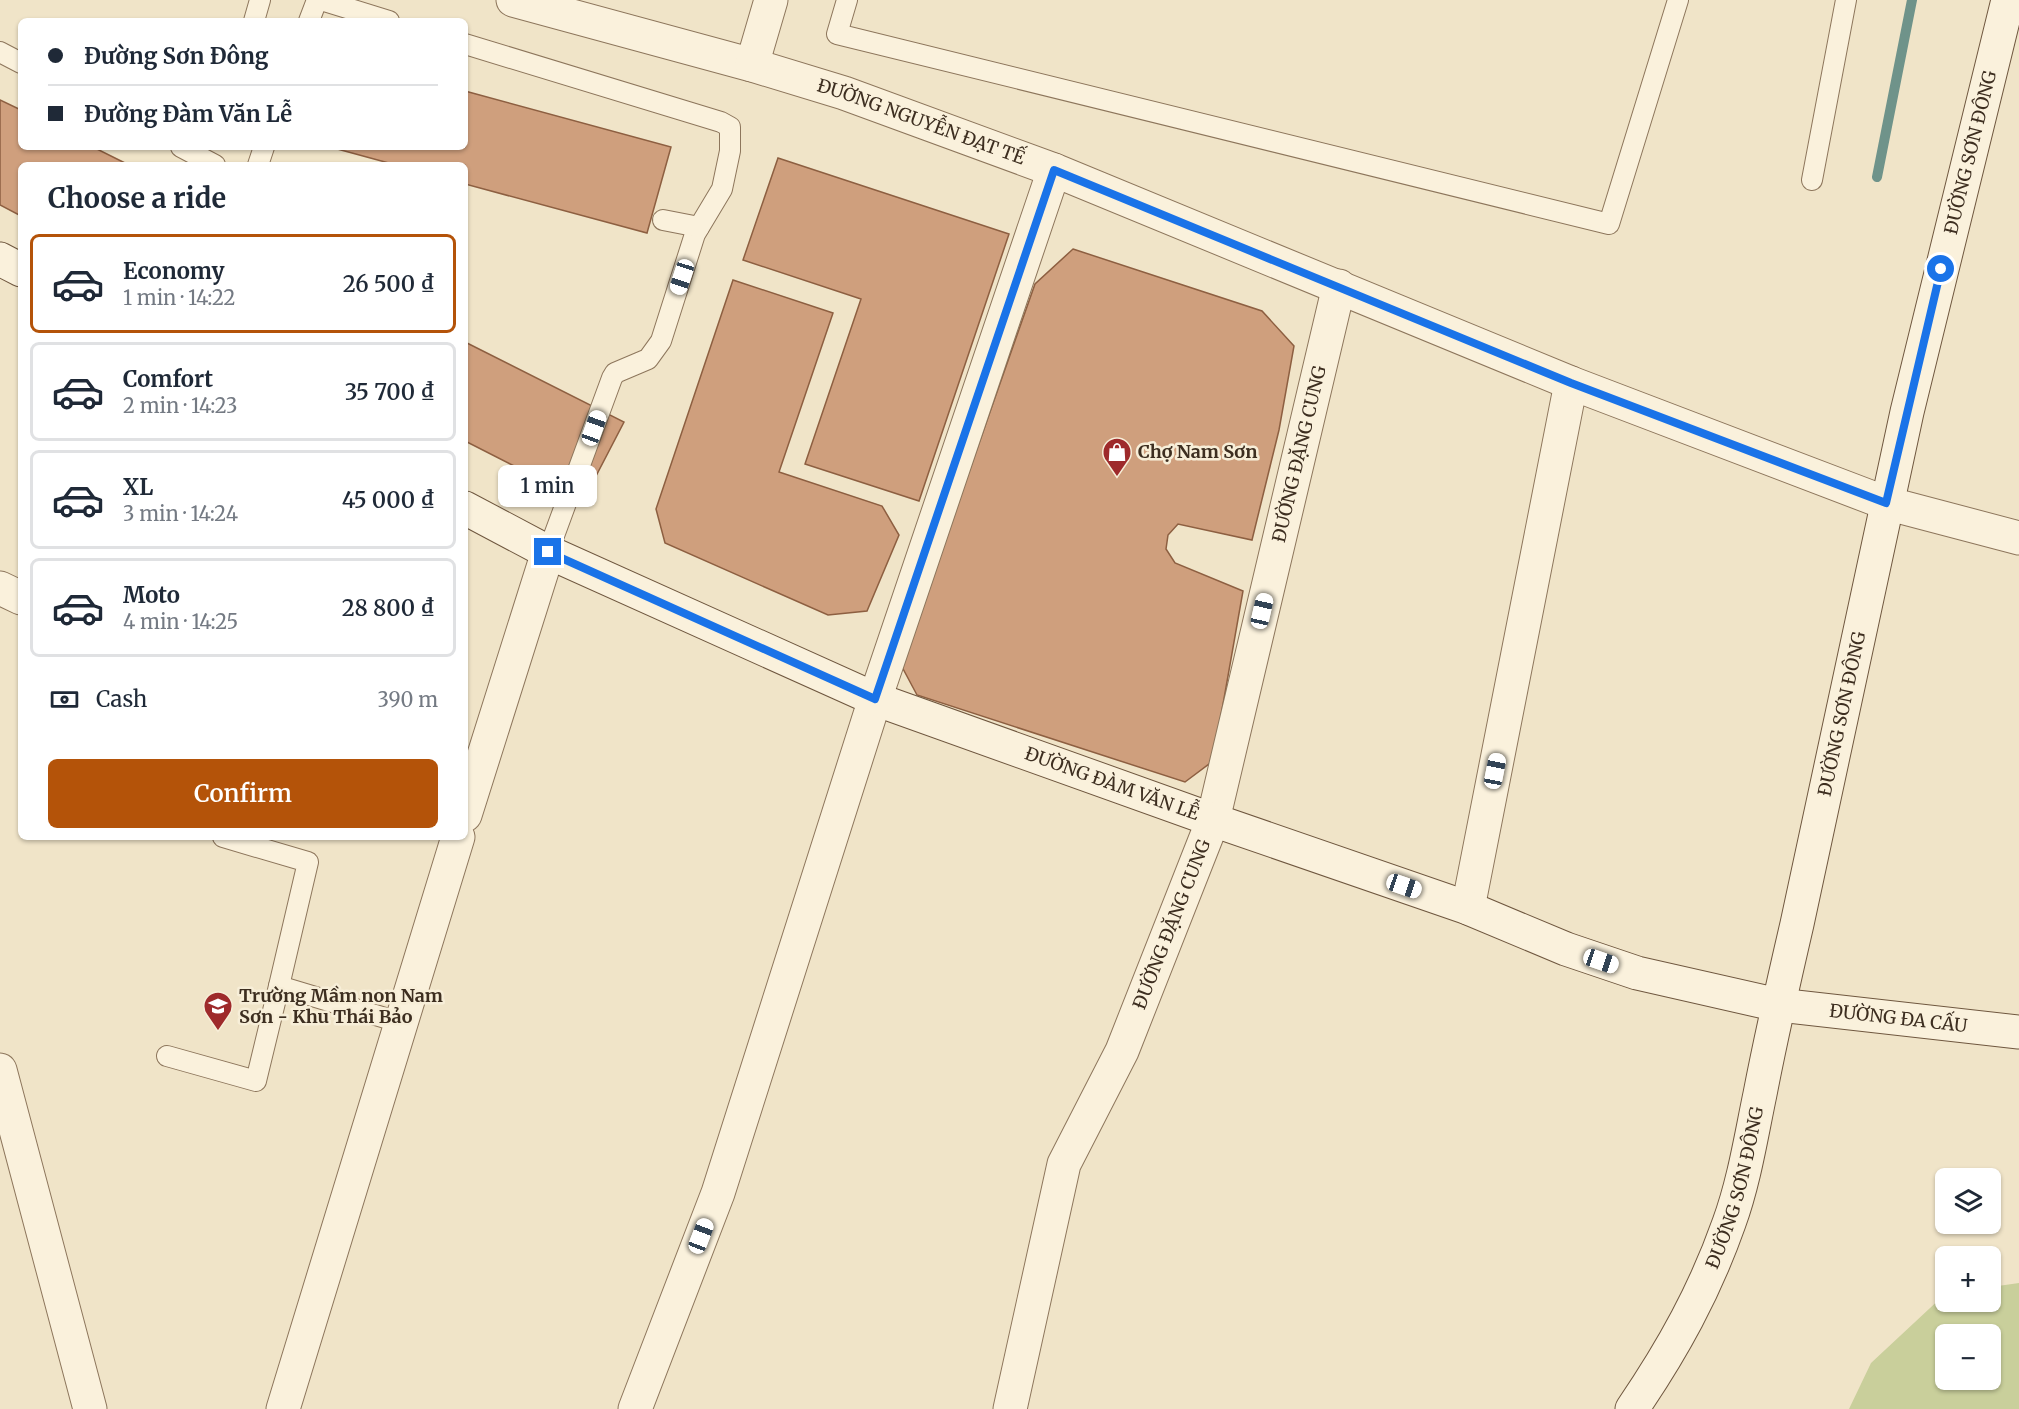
<!DOCTYPE html>
<meta charset="utf-8">
<style>
body{margin:0;font-family:Merriweather,serif;background:#f6f6f7;color:#1f2937;height:100vh;display:flex;flex-direction:column;font-size:22px;white-space:nowrap}
*{box-sizing:border-box;margin:0}
p{font-size:20px;color:#747a83}
.icon{flex:none;width:33px;height:33px;fill:none;stroke:currentColor;stroke-width:2;stroke-linecap:round;stroke-linejoin:round}
.map{position:relative;flex:1;overflow:hidden}
.sheet{position:absolute;left:18px;top:162px;width:450px;height:678px;display:flex;flex-direction:column;background:#fff;border-radius:9px;box-shadow:0 2px 4px #0004}
.sheet>*{flex:none}
.guide{position:absolute;left:18px;top:18px;width:450px;height:132px;border-radius:9px;box-shadow:0 2px 4px #0004;display:grid;align-content:center;height:132px;padding:0 30px;background:#fff}
.buttons{position:absolute;left:1935px;top:1168px;display:grid;gap:12px}
.buttons a{display:grid;place-items:center;width:66px;height:66px;border-radius:9px;background:#fff;box-shadow:0 2px 4px #0004;font-size:30px}
.end{position:absolute;width:27px;height:27px;margin:-14px;border:8px solid #1a73e8;background:#fff;box-shadow:0 0 0 3px #fff}
.from{border-radius:50%}
.bubble{position:absolute;height:42px;border-radius:9px;background:#fff;box-shadow:0 2px 4px #0004;font-size:20px;font-weight:600;line-height:42px;text-align:center}
.car{position:absolute;width:18px;height:36px;margin:-18px -9px;border-radius:8px;box-shadow:0 0 4px 2px #0007;background:linear-gradient(#fff 24%,#345 0 40%,#fff 0 76%,#345 0 86%,#fff 0)}
.guide b{display:flex;align-items:center;gap:21px;height:57px;font-size:22px}
.guide b+b{border-top:2px solid #e0e1e3}
.guide i{width:15px;height:15px;background:#1f2937}
ul{padding:0;list-style:none}
li{display:flex;align-items:center;gap:18px;height:99px;margin:0 12px 9px;padding:0 18px;border:3px solid #e0e1e3;border-radius:9px}
li div{flex:1}
li b{display:block;font-size:22px}
li em{font-style:normal;font-weight:600}
li.selected{border-color:#b45309}
li>.icon{width:54px;height:54px;stroke-width:1.5}
h2{padding:0 30px;font-size:27px;line-height:72px}
.pay{display:flex;align-items:center;gap:15px;height:66px;padding:0 30px;font-size:22px}
.pay p{margin-inline-start:auto}
.primary-button{display:flex;gap:12px;margin-top:auto;padding:12px 30px}
.primary-button a{flex:1;height:69px;border-radius:9px;background:#b45309;color:#fff;font-size:24px;font-weight:600;line-height:69px;text-align:center}
.map>svg:first-child{display:block}
</style>
<div class="map">
<svg width="2019" height="1409" viewBox="0 0 2019 1409">
<rect width="100%" height="100%" fill="#f0e4c8"/>
<!-- green -->
<path fill="#c9cf9b" fill-rule="evenodd" d="M2019,1283V1409H1849L1871,1363L1944,1295L1945,1294L1946,1302H1990L1991,1287ZM1946,1335H1990V1380H1946Z"/>
<g fill="none" stroke-linecap="round" stroke-linejoin="round">
<!-- stream -->
<path stroke="#6f938a" stroke-width="10" d="M1877,177L1912,0"/>
</g>
<!-- building -->
<g fill="#cf9f7d" stroke="#8d5f41" stroke-width="1.5">
<path d="M465,91L671,147L647,233L465,184V165H396L330,147H465Z"/>
<path d="M0,100L21,110V147H93L129,165H21V216L0,205Z"/>
<path d="M778,158L1009,234L919,501L805,464L861,299L743,260Z"/>
<path d="M1073,249L1262,311L1294,346L1279,430L1252,540L1178,524L1168,535L1166,549L1175,563L1243,591L1213,761L1185,782L917,695L901,665L1035,284Z"/>
<path d="M733,280L833,313L779,472L882,506L899,535L867,611L828,615L665,543L656,509Z"/>
<path d="M465,342L624,422L583,501L465,441Z"/>
</g>
<g fill="none" stroke-linecap="round" stroke-linejoin="round">
<!-- lane casing -->
<g stroke="#8d765c" stroke-width="22">
<g id="lane">
<path d="M321,0L389,21"/>
<path d="M847,0L837,34L1609,224L1678,0"/>
<path d="M254,21L260,0"/>
<path d="M309,21L317,0"/>
<path d="M465,44L721,122L730,127V151L722,189L695,234L661,341L648,359L615,373L612,378L548,552"/>
<path d="M0,52L21,63"/>
<path d="M181,147L215,165"/>
<path d="M258,165L264,147"/>
<path d="M1812,180L1846,0"/>
<path d="M663,220L699,227"/>
<path d="M223,837L308,862L279,986"/>
<path d="M167,1056L256,1081L279,986L402,1023"/>
</g>
</g>
<!-- street casing -->
<g stroke="#8d765c" stroke-width="35">
<g id="street">
<path id="s1" d="M513,0L752,65L844,93L1054,170L1571,383L1886,503L2019,538"/>
<path d="M752,65L771,0"/>
<path d="M0,588L21,598"/>
<path d="M465,815L548,552"/>
<path d="M1468,908L1571,383"/>
<path d="M0,1070L90,1409"/>
<path d="M283,1409L458,837"/>
<path d="M635,1409L718,1193L875,699L1054,170"/>
<path id="s2" d="M1010,1409L1064,1164L1122,1051L1213,820L1339,286"/>
</g>
</g>
<!-- secondary casing -->
<g stroke="#6f573f" stroke-width="35">
<g id="secondary">
<path d="M0,259L21,270"/>
<path id="s3" d="M465,508L548,552L875,699L1213,820L1468,908L1566,949L1637,973L1778,1005L2019,1032"/>
<path id="s4" d="M1632,1409C1673,1349 1705,1291 1729,1223C1744,1182 1751,1137 1760,1094C1771,1037 1784,980 1797,924L1907,412L2008,0"/>
</g>
</g>
<!-- lane -->
<use href="#lane" stroke="#faf1dc" stroke-width="20"/>
<!-- street -->
<use href="#street" stroke="#faf1dc" stroke-width="33"/>
<!-- secondary -->
<use href="#secondary" stroke="#faf1dc" stroke-width="33"/>
</g>
<g fill="none" stroke-linecap="round" stroke-linejoin="round">
<!-- route -->
<path stroke="#1a73e8" stroke-width="8" d="M548,552L875,699L1054,170L1571,383L1886,503L1941,269"/>
</g>
<!-- icons -->
<defs>
<g id="shop-pin" transform="scale(1.5)"><path d="M0 17L-7.5 6A9.5 9.5 0 1 1 7.5 6Z" fill="#9e2a2b" stroke="#f7eed8"/><path d="M-5-2.5h2.3a2.7 3.5 0 0 1 5.4 0H5L5.5 6h-11ZM-1.5-2.5h3a1.5 2.3 0 0 0-3 0Z" fill="#fff"/></g>
<g id="school-pin" transform="scale(1.5)"><path d="M0 17L-7.5 6A9.5 9.5 0 1 1 7.5 6Z" fill="#9e2a2b" stroke="#f7eed8"/><path d="M0-5L7-2L0 1L-7-2ZM-4 1L0 2.5L4 1V4Q0 6-4 4Z" fill="#fff"/></g>
</defs>
<g fill-rule="evenodd">
<use href="#shop-pin" x="1117" y="452"/>
<use href="#school-pin" x="218" y="1006"/>
</g>
<g text-anchor="middle" stroke-width="5" stroke-linejoin="round" paint-order="stroke">
<!-- street labels -->
<g font-size="18" fill="#3d2e20" stroke="#f7eed8">
<text dy="6" stroke="none"><textPath href="#s1" startOffset="426">ĐƯỜNG NGUYỄN ĐẠT TẾ</textPath></text>
<text dy="6" stroke="none"><textPath href="#s4" startOffset="1308">ĐƯỜNG SƠN ĐÔNG</textPath></text>
<text dy="6" stroke="none"><textPath href="#s2" startOffset="1002">ĐƯỜNG ĐẶNG CUNG</textPath></text>
<text dy="6" stroke="none"><textPath href="#s4" startOffset="732">ĐƯỜNG SƠN ĐÔNG</textPath></text>
<text dy="6" stroke="none"><textPath href="#s3" startOffset="704">ĐƯỜNG ĐÀM VĂN LỄ</textPath></text>
<text dy="6" stroke="none"><textPath href="#s2" startOffset="514">ĐƯỜNG ĐẶNG CUNG</textPath></text>
<text dy="6" stroke="none"><textPath href="#s3" startOffset="1528">ĐƯỜNG ĐA CẤU</textPath></text>
<text dy="6" stroke="none"><textPath href="#s4" startOffset="246">ĐƯỜNG SƠN ĐÔNG</textPath></text>
</g>
<!-- poi labels -->
<g font-size="18" font-weight="bold" fill="#3d2e20" stroke="#f7eed8" text-anchor="start">
<text x="1138" y="458">Chợ Nam Sơn</text>
<text x="239" y="1002">Trường Mầm non Nam<tspan x="239" dy="21">Sơn - Khu Thái Bảo</tspan></text>
</g>
</g>
</svg>
<div class="buttons">
<a><svg class="icon" aria-label="layers" viewBox="0 0 24 24"><path d="M12 4l9 5-9 5-9-5zM3 14l9 5 9-5"/></svg></a>
<a>+</a>
<a>−</a>
</div>
<i class="end from" style="left:1941px;top:269px"></i>
<i class="end" style="left:548px;top:552px"></i>
<div class="bubble" style="left:498px;top:465px;width:99px">1 min</div>
<i class="car" style="left:682px;top:277px;rotate:198deg"></i>
<i class="car" style="left:594px;top:428px;rotate:20deg"></i>
<i class="car" style="left:1262px;top:611px;rotate:13deg"></i>
<i class="car" style="left:1495px;top:771px;rotate:11deg"></i>
<i class="car" style="left:1404px;top:886px;rotate:109deg"></i>
<i class="car" style="left:1601px;top:961px;rotate:109deg"></i>
<i class="car" style="left:701px;top:1236px;rotate:21deg"></i>
<div class="guide">
<b><i class="from"></i>Đường Sơn Đông</b>
<b><i></i>Đường Đàm Văn Lễ</b>
</div>
<section class="sheet">
<h2>Choose a ride</h2>
<ul>
<li class="selected"><svg class="icon" aria-label="car" viewBox="0 0 24 24"><path d="M5 17H2v-5l4-1 3-4h7l3 4 3 1v5h-3M9 17h6M6 11h13"/><circle cx="7" cy="17" r="2"/><circle cx="17" cy="17" r="2"/></svg><div><b>Economy</b><p>1 min · 14:22</p></div><em>26 500 ₫</em></li>
<li><svg class="icon" aria-label="car" viewBox="0 0 24 24"><path d="M5 17H2v-5l4-1 3-4h7l3 4 3 1v5h-3M9 17h6M6 11h13"/><circle cx="7" cy="17" r="2"/><circle cx="17" cy="17" r="2"/></svg><div><b>Comfort</b><p>2 min · 14:23</p></div><em>35 700 ₫</em></li>
<li><svg class="icon" aria-label="car" viewBox="0 0 24 24"><path d="M5 17H2v-5l4-1 3-4h7l3 4 3 1v5h-3M9 17h6M6 11h13"/><circle cx="7" cy="17" r="2"/><circle cx="17" cy="17" r="2"/></svg><div><b>XL</b><p>3 min · 14:24</p></div><em>45 000 ₫</em></li>
<li><svg class="icon" aria-label="car" viewBox="0 0 24 24"><path d="M5 17H2v-5l4-1 3-4h7l3 4 3 1v5h-3M9 17h6M6 11h13"/><circle cx="7" cy="17" r="2"/><circle cx="17" cy="17" r="2"/></svg><div><b>Moto</b><p>4 min · 14:25</p></div><em>28 800 ₫</em></li>
</ul>
<div class="pay"><svg class="icon" aria-label="cash" viewBox="0 0 24 24"><path d="M3 7h18v10H3z"/><circle cx="12" cy="12" r="2"/></svg>Cash<p>390 m</p></div>
<div class="primary-button"><a>Confirm</a></div>
</section>
</div>
